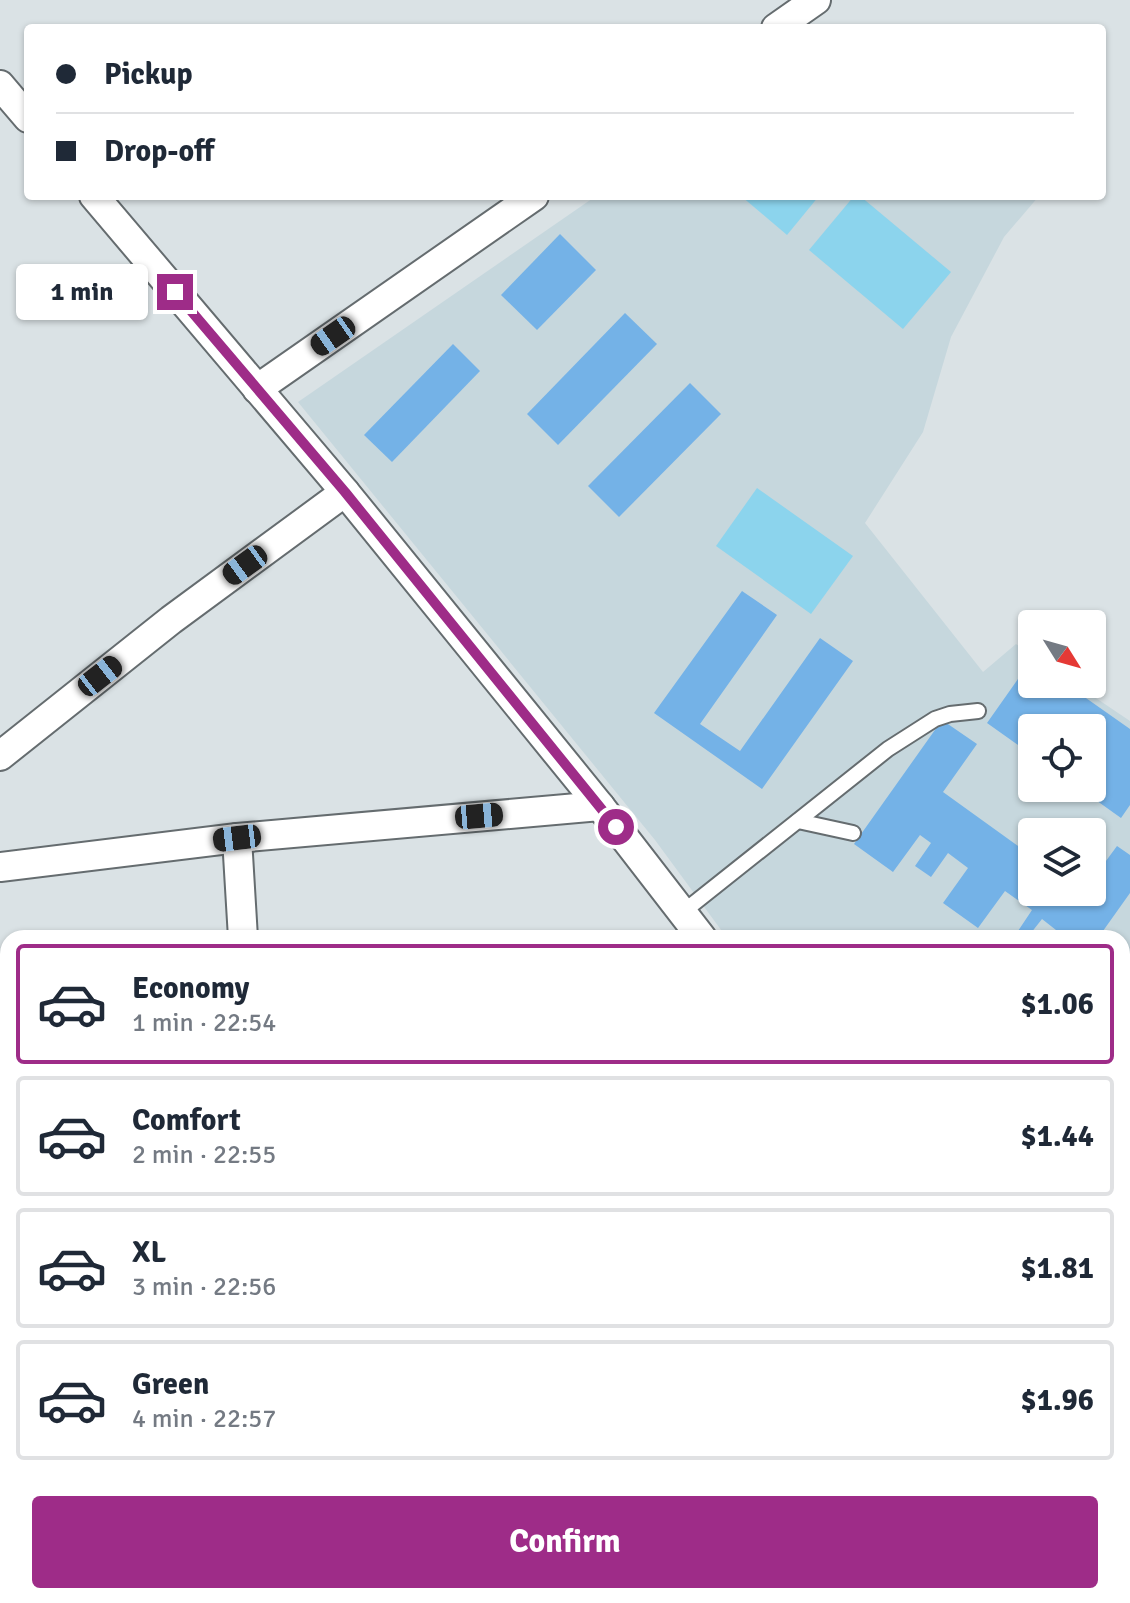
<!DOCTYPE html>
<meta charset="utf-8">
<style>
body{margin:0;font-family:Signika,sans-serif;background:#f6f6f7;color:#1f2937;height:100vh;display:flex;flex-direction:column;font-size:30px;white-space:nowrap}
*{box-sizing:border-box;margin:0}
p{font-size:26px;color:#747a83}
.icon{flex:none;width:44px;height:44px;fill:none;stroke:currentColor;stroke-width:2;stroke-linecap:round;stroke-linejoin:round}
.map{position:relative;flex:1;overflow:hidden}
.sheet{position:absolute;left:0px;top:930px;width:1130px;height:674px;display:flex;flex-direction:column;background:#fff;border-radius:24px 24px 0 0;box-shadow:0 2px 6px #0004}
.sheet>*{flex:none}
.top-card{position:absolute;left:24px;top:24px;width:1082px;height:176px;border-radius:8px;box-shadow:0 2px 6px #0004;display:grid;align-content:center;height:176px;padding:0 32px;background:#fff}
.needle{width:52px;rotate:127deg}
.controls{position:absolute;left:1018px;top:610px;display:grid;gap:16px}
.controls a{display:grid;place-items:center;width:88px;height:88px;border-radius:8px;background:#fff;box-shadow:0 2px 6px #0004;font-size:40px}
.end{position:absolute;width:36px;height:36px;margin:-18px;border:10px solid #9e2c88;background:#fff;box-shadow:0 0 0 4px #fff}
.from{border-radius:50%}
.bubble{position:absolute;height:56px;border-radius:8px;background:#fff;box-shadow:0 2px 6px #0004;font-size:26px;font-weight:700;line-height:56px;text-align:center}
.car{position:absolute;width:24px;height:48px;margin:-24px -12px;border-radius:10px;box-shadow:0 0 6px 2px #0007;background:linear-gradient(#222 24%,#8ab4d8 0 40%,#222 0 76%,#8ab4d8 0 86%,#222 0)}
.top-card b{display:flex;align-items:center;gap:28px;height:76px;font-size:30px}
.top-card b+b{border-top:2px solid #e0e1e3}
.top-card i{width:20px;height:20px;background:#1f2937}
ul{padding:14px 0 0;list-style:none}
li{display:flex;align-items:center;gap:24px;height:120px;margin:0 16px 12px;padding:0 16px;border:4px solid #e0e1e3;border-radius:8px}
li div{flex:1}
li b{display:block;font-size:30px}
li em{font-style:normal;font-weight:700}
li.selected{border-color:#9e2c88}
li>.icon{width:72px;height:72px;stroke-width:1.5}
.primary-button{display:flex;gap:16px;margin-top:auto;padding:16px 32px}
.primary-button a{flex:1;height:92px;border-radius:8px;background:#9e2c88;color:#fff;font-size:32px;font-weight:700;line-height:92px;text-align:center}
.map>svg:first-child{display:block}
</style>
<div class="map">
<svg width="1130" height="1603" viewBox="0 0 1130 1603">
<rect width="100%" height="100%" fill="#dae2e5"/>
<!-- built -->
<path fill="#c6d7dd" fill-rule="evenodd" d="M596,196H1039L1004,237L951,337L923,432L865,523L983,672L1016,644L1032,655V684H1075L1130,721V1120L1122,1158V938H727L655,840L298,402ZM1032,728H1092V788H1032ZM1032,832H1092V892H1032Z"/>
<!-- green -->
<g fill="#8cd4ed">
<path d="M741,196H819L787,235Z"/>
<path d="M854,196H860L951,272L903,329L809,250Z"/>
<path d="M757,488L853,556L811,614L716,546Z"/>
</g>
<!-- building -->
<g fill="#74b2e7">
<path d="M560,234L596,270L537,330L501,295Z"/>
<path d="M625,313L657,344L558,445L527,414Z"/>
<path d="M453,344L480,371L392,462L364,435Z"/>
<path d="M690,383L721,414L619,517L588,486Z"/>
<path d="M742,591L777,615L700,724L740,751L820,638L853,661L762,789L654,713Z"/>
<path d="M1032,659V684H1066L1130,729V805L1121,818L1079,788H1092V728H1032V755L987,723Z"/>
<path d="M942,720L977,744L943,792L1032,856V892H1092V880L1117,846L1130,855V893L1098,938H1051L1056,930L1042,919L1027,938L1018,931L1032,910L1005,891L978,928L943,903L968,868L948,853L931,877L915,866L931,843L920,835L893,872L854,844Z"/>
</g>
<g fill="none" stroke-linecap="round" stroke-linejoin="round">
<!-- service casing -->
<g stroke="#656c6f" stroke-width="18">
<g id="service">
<path d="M798,821L853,833"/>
<path d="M683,912L888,749L935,719L950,714L978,711"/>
</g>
</g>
<!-- minor casing -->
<g stroke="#656c6f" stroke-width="32">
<g id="minor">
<path d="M776,28L816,0"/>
<path d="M0,85L28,118"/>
<path d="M94,196L345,492L600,806L702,938"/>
<path d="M257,389L534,196"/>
<path d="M0,756L171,620L345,492"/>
<path d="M237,838L243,938"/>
<path d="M0,867L237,838L600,806"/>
<path d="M0,1018L8,1019"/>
<path d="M0,1231H8"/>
<path d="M1122,1254L1130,1215"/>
<path d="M0,1504L8,1503"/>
<path d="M1122,1516L1130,1527"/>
<path d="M277,1596L278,1603"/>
<path d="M454,1596L455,1603"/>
<path d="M743,1596L747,1603"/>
<path d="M781,1596L782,1603"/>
<path d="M815,1596L817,1603"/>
</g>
</g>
<!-- service -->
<use href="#service" stroke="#fff" stroke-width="14"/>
<!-- minor -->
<use href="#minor" stroke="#fff" stroke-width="28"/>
</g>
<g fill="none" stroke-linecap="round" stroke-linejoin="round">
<!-- route -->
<path stroke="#9e2c88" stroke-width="10" d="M175,292L345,492L616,827"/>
</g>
</svg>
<div class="controls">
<a><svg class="needle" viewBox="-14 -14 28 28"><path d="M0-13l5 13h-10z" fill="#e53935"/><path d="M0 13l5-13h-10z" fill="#747a83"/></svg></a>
<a><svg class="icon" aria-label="locate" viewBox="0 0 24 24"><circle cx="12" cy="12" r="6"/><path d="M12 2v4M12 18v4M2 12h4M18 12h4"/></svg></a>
<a><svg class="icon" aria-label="layers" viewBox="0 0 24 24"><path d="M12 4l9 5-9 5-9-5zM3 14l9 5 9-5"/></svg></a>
</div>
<i class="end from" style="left:616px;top:827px"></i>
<i class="end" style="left:175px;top:292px"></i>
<div class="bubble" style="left:16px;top:264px;width:132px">1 min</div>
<i class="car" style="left:333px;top:336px;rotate:235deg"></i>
<i class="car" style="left:245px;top:565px;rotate:234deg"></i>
<i class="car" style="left:100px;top:676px;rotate:52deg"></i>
<i class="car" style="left:479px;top:816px;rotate:85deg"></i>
<i class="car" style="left:237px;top:838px;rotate:263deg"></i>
<div class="top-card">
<b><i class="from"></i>Pickup</b>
<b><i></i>Drop-off</b>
</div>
<section class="sheet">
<ul>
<li class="selected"><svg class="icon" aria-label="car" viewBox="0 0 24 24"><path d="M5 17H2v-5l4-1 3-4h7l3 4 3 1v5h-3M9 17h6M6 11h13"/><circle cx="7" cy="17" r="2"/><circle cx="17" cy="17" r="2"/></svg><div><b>Economy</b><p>1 min · 22:54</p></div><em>$1.06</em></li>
<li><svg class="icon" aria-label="car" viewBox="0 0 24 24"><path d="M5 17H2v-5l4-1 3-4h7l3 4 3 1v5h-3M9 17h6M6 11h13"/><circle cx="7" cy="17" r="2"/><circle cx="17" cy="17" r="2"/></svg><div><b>Comfort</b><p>2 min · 22:55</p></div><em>$1.44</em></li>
<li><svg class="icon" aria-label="car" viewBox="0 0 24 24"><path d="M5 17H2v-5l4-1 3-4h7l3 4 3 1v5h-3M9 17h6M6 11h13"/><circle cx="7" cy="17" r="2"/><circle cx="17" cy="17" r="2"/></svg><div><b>XL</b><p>3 min · 22:56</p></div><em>$1.81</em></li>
<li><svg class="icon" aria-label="car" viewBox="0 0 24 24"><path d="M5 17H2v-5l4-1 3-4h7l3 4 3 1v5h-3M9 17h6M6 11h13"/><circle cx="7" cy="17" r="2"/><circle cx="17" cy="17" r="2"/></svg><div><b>Green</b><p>4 min · 22:57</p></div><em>$1.96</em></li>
</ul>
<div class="primary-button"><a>Confirm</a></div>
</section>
</div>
